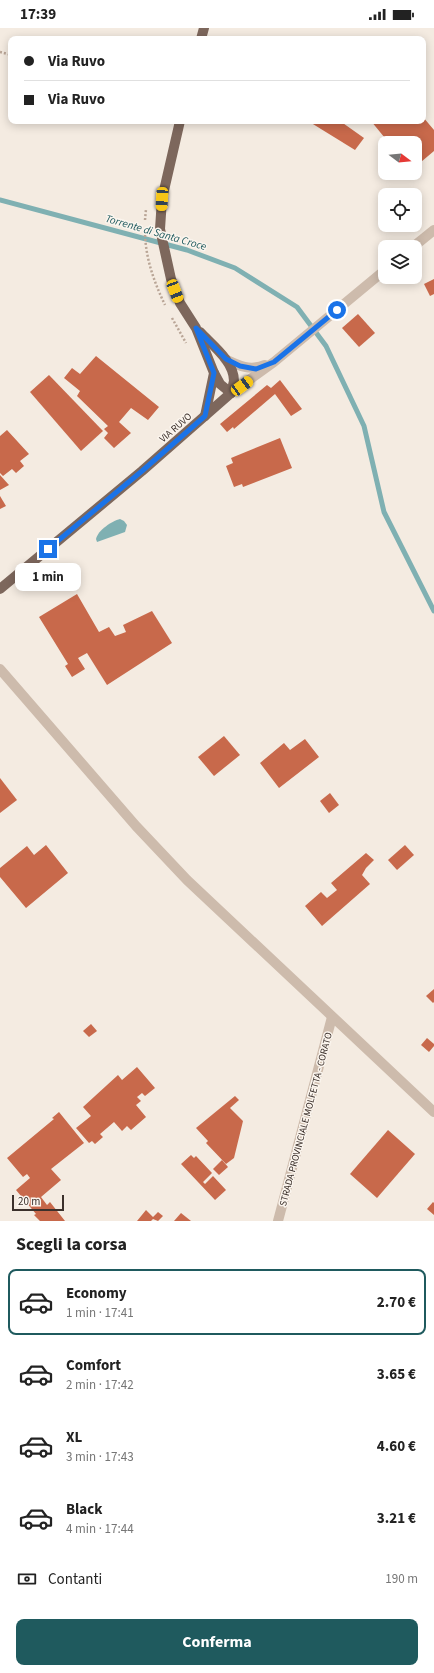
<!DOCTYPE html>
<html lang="it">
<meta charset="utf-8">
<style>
body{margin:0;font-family:"Source Sans 3",sans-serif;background:#f6f6f6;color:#222;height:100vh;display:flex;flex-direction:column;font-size:15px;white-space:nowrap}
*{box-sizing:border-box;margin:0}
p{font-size:13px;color:#767676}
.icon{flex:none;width:22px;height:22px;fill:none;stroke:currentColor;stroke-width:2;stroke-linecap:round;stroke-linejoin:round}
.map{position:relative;height:1193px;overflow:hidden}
.details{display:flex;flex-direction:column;background:#fff;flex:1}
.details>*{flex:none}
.hud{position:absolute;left:8px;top:8px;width:418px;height:88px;border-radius:8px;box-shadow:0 2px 10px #0003;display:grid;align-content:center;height:88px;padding:0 16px;background:#fff}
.needle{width:26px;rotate:106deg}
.fabs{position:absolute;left:378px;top:108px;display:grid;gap:8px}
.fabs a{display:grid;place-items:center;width:44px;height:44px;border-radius:8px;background:#fff;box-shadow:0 2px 10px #0003;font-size:20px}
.scale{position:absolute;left:12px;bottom:10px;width:52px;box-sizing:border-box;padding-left:4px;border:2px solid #3b302b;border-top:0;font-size:11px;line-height:14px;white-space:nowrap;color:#3b302b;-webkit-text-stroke:3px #fbf5ee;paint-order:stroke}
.end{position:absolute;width:18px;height:18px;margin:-9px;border:5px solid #1a73e8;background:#fff;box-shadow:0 0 0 2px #fff}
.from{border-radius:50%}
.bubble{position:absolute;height:28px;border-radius:8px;background:#fff;box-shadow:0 2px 10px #0003;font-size:13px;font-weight:700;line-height:28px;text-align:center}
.car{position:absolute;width:12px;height:24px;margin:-12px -6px;border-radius:5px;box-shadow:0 0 3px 1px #0007;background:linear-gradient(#f5c518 24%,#345 0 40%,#f5c518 0 76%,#345 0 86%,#f5c518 0)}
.hud b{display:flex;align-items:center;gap:14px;height:38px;font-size:15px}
.hud b+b{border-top:1px solid #e0e0e0}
.hud i{width:10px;height:10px;background:#222}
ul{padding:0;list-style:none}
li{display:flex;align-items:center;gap:12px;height:66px;margin:0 8px 6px;padding:0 8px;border:2px solid transparent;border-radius:8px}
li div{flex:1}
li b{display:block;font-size:15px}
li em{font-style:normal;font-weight:700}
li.on{border-color:#1f5a5e}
li>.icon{width:36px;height:36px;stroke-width:1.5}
h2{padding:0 16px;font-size:18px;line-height:48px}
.pay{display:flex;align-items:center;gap:10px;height:44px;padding:0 16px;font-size:15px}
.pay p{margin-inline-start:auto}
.primary-button{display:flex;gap:8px;margin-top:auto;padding:8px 16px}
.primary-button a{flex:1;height:46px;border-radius:8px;background:#1f5a5e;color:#fff;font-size:16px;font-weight:700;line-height:46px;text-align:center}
.status{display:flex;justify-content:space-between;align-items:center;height:28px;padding:0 20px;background:#fff;direction:ltr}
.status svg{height:11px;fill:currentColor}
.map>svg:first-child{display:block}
</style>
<div class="status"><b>17:39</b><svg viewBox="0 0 49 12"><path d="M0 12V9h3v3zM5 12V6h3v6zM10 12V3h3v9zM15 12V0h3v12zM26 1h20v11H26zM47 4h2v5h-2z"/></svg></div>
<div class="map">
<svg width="434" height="1193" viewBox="0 0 434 1193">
<rect width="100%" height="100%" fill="#f4ebe1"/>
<!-- water -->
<path fill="#7fb0b2" d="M120,491L124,493L127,497L125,504L97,514L96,511C98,502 112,493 120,491Z"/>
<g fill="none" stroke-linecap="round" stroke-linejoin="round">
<!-- stream -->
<path stroke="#7fb0b2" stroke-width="5" d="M0,172L187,222L235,240L297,279L326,318L364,398L384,484L434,583"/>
</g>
<!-- building -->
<g fill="#c8694b">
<path d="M423,89L434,102V123L415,139V115H389L371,93H423Z"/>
<path d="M308,93H340L364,110L355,122Z"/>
<path d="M434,251V266L430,268L424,256Z"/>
<path d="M358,286L375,305L359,319L342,300Z"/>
<path d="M96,328L159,379L148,392L131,380L119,394L131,405L114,420L104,410L108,405L104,401L108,398L77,368L80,363L64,350L72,340L80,346Z"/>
<path d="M49,347L103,403L81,423L30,364Z"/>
<path d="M280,352L302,381L291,388L275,366L234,401L233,399L227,404L220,396L267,357L271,360Z"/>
<path d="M7,402L29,426L20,433L24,438L16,445L12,441L3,448L0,445V408Z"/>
<path d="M280,410L292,440L243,459L242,456L234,459L226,438L233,435L231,430Z"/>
<path d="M0,447L9,457L0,462Z"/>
<path d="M0,468L6,478L0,481Z"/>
<path d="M77,566L99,604L109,599L115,608L126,604L123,597L152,583L172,615L107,657L87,625L78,630L85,641L72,649L65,638L68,636L39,589Z"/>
<path d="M224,708L240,727L214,748L198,729Z"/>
<path d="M305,711L319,729L279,760L260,735L284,715L290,722Z"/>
<path d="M0,750L17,772L0,785Z"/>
<path d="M330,765L339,777L329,785L320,773Z"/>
<path d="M46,817L68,845L26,880L0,849V840L27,818L34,827Z"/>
<path d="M405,817L414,827L397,842L388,832Z"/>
<path d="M366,825L374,832L366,840L362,847L370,856L322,898L305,878L321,864L327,870L337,862L331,855Z"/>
<path d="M434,961V974L433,975L426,968Z"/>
<path d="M91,996L97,1003L89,1009L83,1003Z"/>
<path d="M427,1010L434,1016V1018L429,1024L421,1017Z"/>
<path d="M137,1039L155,1060L145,1068L142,1065L137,1069L141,1073L136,1077L146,1089L131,1102L127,1098L122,1103L114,1094L100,1106L103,1109L95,1116L92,1113L89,1115L76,1100L91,1088L83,1079L118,1047L122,1052Z"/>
<path d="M235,1068L239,1072L230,1080L243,1093L234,1130L226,1136L206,1115L208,1113L196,1100Z"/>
<path d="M59,1084L84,1115L51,1141L61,1152L41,1169L47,1177L50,1174L65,1193H40L34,1187L36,1186L16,1162L30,1150L27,1146L23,1149L7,1130L54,1091L52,1090Z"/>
<path d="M388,1102L415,1126L377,1170L350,1146Z"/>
<path d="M191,1127L194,1130L196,1128L212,1145L203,1154L205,1156L213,1148L226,1162L215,1172L181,1136Z"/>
<path d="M222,1132L228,1139L219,1147L213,1141Z"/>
<path d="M433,1174L434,1175V1187L427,1181Z"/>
<path d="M146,1182L153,1189L158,1184L163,1188L158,1193L153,1191L151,1193H137Z"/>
<path d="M181,1185L191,1193H174Z"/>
</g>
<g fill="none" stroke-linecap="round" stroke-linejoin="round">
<!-- path -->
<g stroke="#b9a596" stroke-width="2.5" stroke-dasharray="2 2" stroke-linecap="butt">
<path d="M0,24L11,27"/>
<path d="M145,192L146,181"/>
<path d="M145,203C145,229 154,254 165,277"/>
<path d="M172,290L186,315"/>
</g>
<!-- minor -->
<g stroke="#cdbbac" stroke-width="10">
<path d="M413,219L434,202"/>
<path d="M225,331C239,338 250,343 265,337"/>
<path d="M231,365L274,334L385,242"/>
<path d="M0,641L136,798L187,852L434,1084"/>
<path d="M278,1193L332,989"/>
</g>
<!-- major -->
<g stroke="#7d675c" stroke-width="10">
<path d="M201,11L204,0"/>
<path d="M180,93L162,171L160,201L171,251L180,275L196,300L214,345L205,388"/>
<path d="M200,304C212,317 234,333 234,353C233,357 232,362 231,365"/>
<path d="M214,345L220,356L231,365"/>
<path d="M0,561L142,443L231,365"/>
</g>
</g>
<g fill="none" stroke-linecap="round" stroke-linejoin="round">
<!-- route -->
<path stroke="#1a73e8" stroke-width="5" d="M48,521L142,443L205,388L214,345L196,300L226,331L240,338L256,341L274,334L337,282"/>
</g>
<g text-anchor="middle" stroke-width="3" stroke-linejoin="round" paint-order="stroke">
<!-- street labels -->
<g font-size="10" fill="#3b302b" stroke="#fbf5ee">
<text transform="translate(175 399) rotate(-41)" y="4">VIA RUVO</text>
<text transform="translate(305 1091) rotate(-75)" y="4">STRADA PROVINCIALE MOLFETTA - CORATO</text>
</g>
<!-- water labels -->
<g font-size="11" font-style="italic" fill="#1f5a5e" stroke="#fbf5ee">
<text transform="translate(156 204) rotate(16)" y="4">Torrente di Santa Croce</text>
</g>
</g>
</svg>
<div class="fabs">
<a><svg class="needle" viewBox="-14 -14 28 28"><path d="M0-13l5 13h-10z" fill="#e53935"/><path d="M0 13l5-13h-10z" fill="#767676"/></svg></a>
<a><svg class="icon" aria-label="locate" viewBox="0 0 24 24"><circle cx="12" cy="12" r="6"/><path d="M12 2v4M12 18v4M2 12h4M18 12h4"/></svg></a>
<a><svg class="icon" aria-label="layers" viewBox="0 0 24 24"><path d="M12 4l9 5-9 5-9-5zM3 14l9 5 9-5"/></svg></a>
</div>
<div class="scale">20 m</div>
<i class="end from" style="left:337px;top:282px"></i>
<i class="end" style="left:48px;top:521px"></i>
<div class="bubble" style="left:15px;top:535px;width:66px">1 min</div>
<i class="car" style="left:162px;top:171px;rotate:183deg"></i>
<i class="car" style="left:175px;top:263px;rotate:159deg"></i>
<i class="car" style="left:242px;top:358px;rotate:54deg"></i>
<div class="hud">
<b><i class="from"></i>Via Ruvo</b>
<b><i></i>Via Ruvo</b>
</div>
</div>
<section class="details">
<h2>Scegli la corsa</h2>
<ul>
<li class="on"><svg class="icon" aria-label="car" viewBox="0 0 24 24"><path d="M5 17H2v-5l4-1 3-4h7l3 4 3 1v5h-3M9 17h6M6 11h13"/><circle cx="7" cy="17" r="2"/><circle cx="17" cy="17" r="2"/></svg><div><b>Economy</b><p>1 min · 17:41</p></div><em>2.70 €</em></li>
<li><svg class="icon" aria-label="car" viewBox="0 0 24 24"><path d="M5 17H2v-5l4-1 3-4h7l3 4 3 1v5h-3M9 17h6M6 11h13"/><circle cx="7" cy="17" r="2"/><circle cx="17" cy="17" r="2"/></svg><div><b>Comfort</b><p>2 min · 17:42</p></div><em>3.65 €</em></li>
<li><svg class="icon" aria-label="car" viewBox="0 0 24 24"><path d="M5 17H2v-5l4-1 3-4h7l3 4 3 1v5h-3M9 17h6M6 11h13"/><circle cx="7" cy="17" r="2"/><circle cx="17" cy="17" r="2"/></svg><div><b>XL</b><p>3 min · 17:43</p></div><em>4.60 €</em></li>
<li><svg class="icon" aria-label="car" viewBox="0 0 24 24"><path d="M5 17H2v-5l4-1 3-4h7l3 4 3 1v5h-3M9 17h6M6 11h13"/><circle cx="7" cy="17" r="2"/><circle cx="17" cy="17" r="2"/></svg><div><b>Black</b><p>4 min · 17:44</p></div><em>3.21 €</em></li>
</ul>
<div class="pay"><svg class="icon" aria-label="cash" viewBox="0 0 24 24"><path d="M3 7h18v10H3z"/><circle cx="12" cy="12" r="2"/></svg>Contanti<p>190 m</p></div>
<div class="primary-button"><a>Conferma</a></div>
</section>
